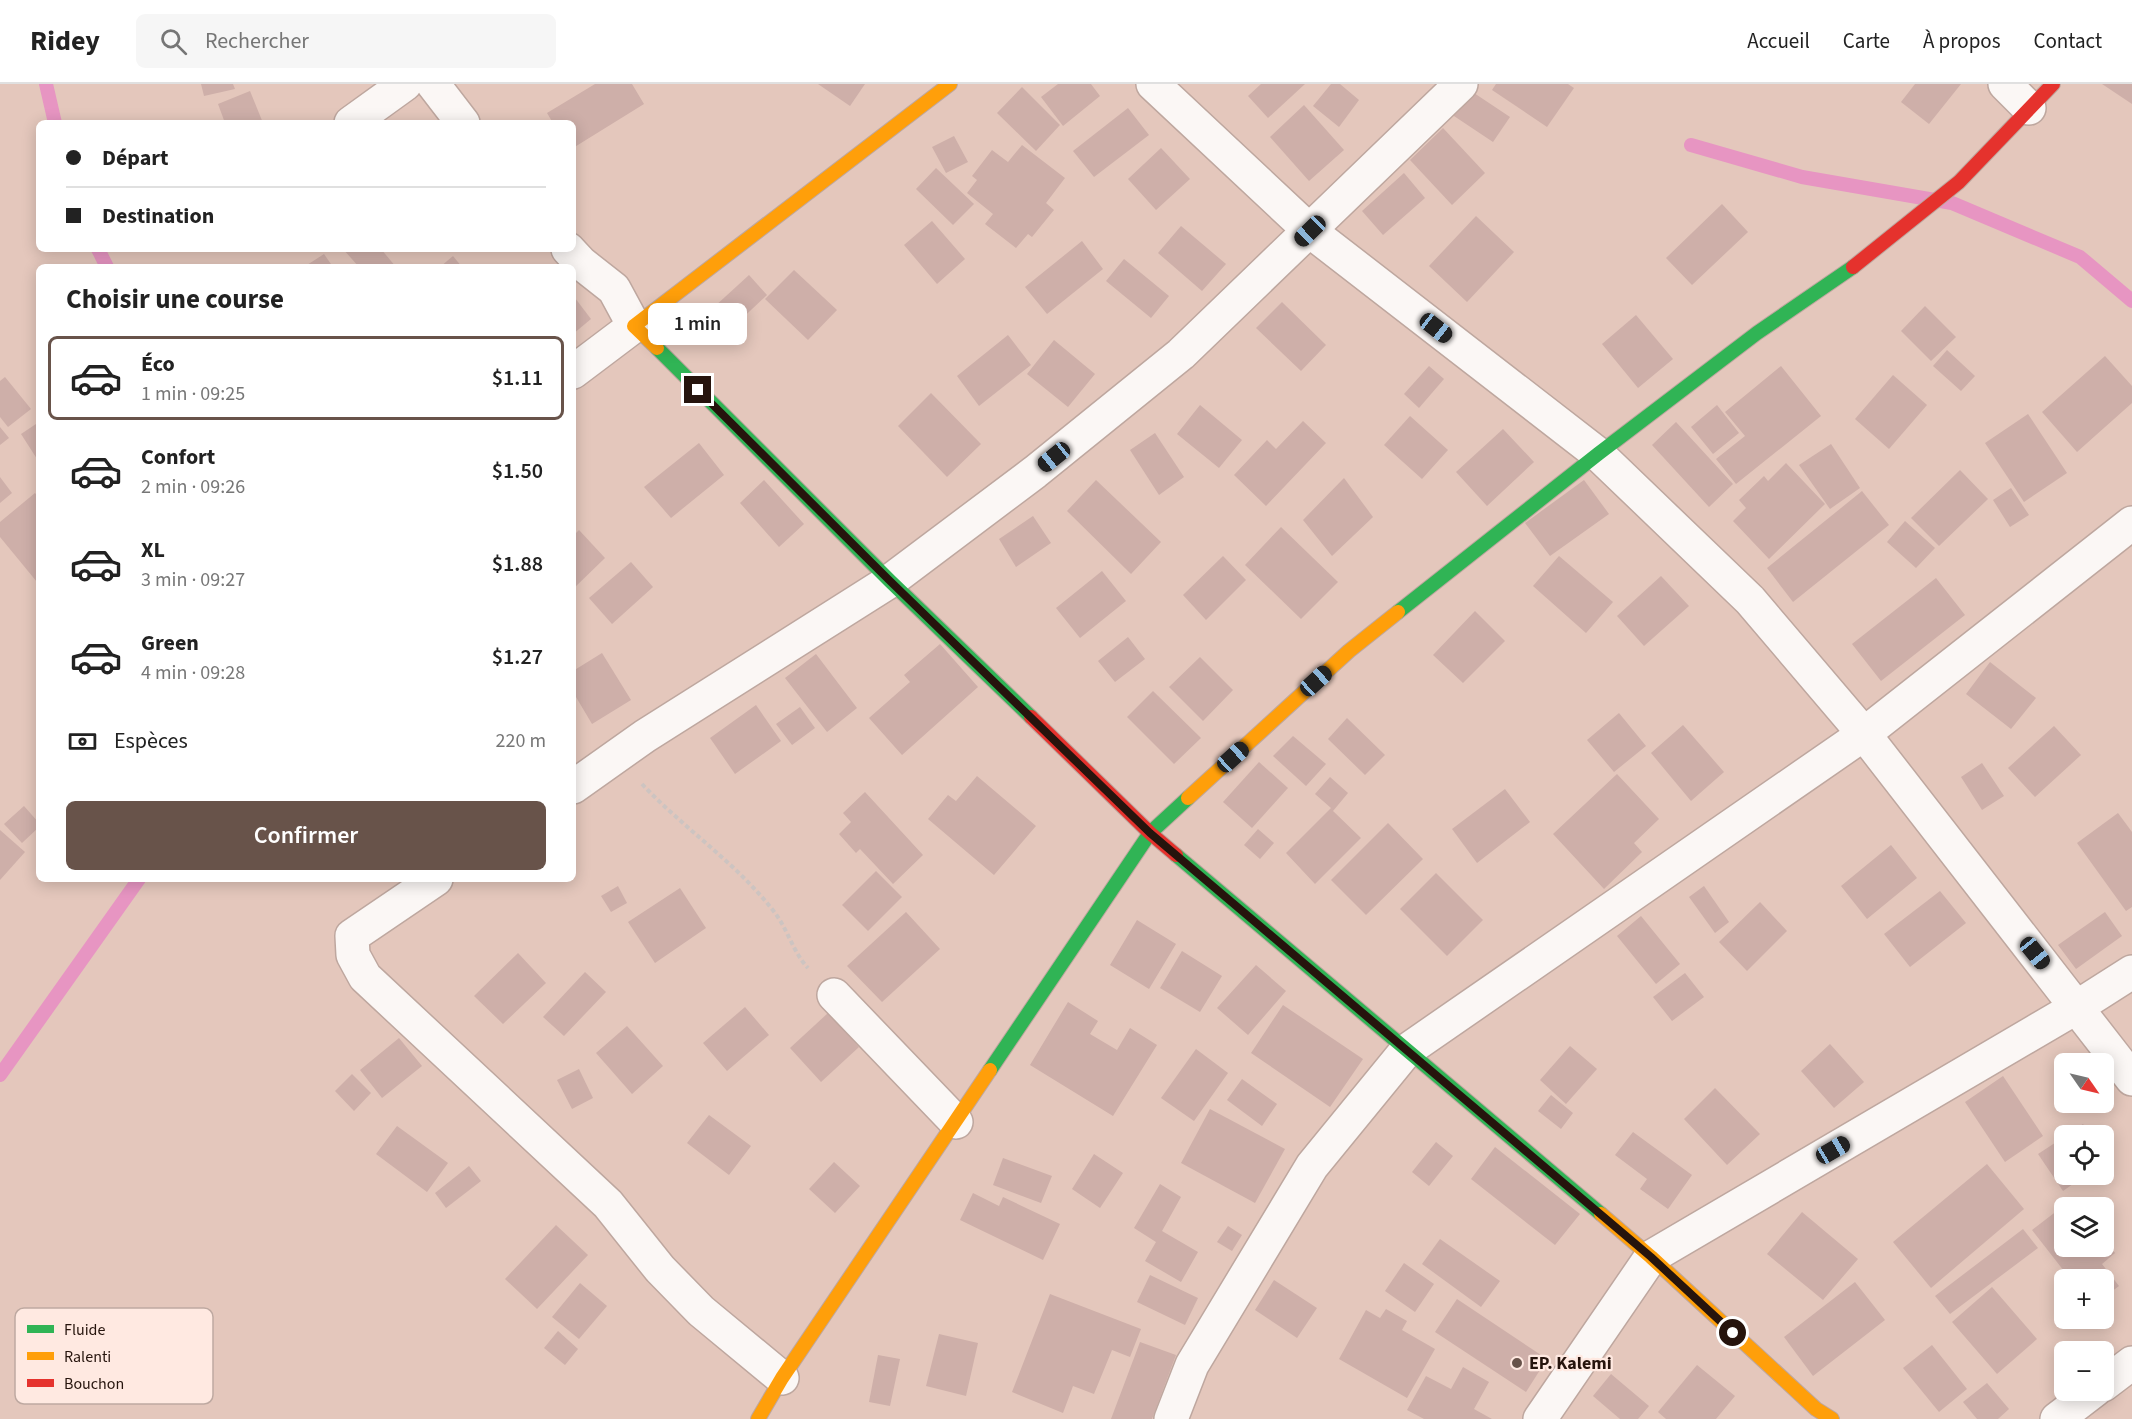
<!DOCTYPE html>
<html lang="fr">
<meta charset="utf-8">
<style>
body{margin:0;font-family:"Source Sans 3",sans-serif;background:#f6f6f6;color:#222;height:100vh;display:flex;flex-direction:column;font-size:22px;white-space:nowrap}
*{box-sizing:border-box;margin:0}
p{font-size:20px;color:#767676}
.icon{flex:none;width:33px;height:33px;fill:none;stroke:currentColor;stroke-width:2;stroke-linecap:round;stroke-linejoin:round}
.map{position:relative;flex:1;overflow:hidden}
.sheet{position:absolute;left:36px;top:180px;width:540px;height:618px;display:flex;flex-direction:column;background:#fff;border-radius:9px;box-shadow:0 3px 15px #0003}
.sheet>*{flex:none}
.banner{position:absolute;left:36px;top:36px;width:540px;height:132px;border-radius:9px;box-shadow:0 3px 15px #0003;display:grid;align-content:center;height:132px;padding:0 30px;background:#fff}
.needle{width:39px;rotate:124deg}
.controls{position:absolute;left:2054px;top:969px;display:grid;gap:12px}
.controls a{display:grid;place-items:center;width:60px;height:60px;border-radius:9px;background:#fff;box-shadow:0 3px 15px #0003;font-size:30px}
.end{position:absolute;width:27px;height:27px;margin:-14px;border:8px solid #26140d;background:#fff;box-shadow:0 0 0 3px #fff}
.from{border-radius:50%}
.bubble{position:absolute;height:42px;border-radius:9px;background:#fff;box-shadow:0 3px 15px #0003;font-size:20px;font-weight:600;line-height:42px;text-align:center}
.car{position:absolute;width:18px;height:36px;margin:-18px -9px;border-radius:8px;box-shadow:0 0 4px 2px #0007;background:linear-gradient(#222 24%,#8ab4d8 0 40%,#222 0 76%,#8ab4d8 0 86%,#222 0)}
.banner b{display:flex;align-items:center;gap:21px;height:57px;font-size:22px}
.banner b+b{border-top:2px solid #e0e0e0}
.banner i{width:15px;height:15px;background:#222}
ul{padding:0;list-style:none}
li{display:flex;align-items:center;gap:18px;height:84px;margin:0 12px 9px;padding:0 18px;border:3px solid transparent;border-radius:9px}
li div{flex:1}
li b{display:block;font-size:22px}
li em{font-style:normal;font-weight:600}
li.active{border-color:#68534a}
li>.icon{width:54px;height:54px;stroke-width:1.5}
h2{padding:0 30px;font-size:27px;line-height:72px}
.pay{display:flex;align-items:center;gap:15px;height:66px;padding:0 30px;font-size:22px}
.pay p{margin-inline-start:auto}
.button{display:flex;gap:12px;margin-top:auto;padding:12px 30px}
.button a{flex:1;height:69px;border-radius:9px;background:#68534a;color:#fff;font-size:24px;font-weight:600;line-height:69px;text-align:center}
header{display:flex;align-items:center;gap:36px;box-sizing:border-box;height:84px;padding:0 30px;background:#fff;border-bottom:2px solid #e0e0e0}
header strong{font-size:28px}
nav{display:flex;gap:33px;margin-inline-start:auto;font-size:21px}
.search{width:420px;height:54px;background:#f6f6f6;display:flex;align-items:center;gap:15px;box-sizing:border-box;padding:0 21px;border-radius:9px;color:#767676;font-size:22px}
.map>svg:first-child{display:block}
</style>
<header>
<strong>Ridey</strong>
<div class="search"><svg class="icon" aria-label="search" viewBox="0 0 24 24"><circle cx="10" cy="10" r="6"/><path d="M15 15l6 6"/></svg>Rechercher</div>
<nav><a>Accueil</a><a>Carte</a><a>À propos</a><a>Contact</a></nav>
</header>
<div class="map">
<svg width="2132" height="1335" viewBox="0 0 2132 1335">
<rect width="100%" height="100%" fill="#e4c7bc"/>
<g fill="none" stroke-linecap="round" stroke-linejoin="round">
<!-- stream -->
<g stroke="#e795c2" stroke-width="14">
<path d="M46,0L55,39"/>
<path d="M1691,61L1802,93L1952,119L2080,173L2132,217"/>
<path d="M98,165L107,183"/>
<path d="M0,991L139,795"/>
</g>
</g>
<!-- building -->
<g fill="#ceafa9">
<path d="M201,0H233L235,5L204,12Z"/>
<path d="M595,0H632L644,20L573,64V39H553L547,29Z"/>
<path d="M818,0H865L850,22Z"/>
<path d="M1058,0H1091L1100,12L1063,42L1041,13Z"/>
<path d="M1261,0H1305L1268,34L1248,12Z"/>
<path d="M1331,0H1340L1359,16L1339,43L1313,22Z"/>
<path d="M1496,0H1568L1574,4L1547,43L1492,6Z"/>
<path d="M1915,0H1961L1929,40L1901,18Z"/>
<path d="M2102,0H2132V20Z"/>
<path d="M1022,3L1060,41L1036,67L997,29Z"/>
<path d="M1468,5L1510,33L1493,58L1451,30Z"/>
<path d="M250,7L263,39H225L218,20Z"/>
<path d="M1304,21L1344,66L1309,97L1270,53Z"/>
<path d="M1128,24L1149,51L1094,93L1073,67Z"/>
<path d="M1443,44L1485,89L1452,121L1410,76Z"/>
<path d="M954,52L968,78L946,89L932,63Z"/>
<path d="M1022,61L1065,94L1046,119L1054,126L1032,153L1028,150L1016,164L985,140L993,130L967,109L977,96L972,92L992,66L1008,78Z"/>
<path d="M1161,64L1190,95L1156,126L1128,95Z"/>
<path d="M936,84L974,120L953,141L916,105Z"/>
<path d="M1404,89L1425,114L1383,151L1362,127Z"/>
<path d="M1722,120L1748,148L1692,201L1666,174Z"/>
<path d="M1476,132L1514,168L1467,218L1429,182Z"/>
<path d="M932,137L965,175L937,200L904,161Z"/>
<path d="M1181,142L1226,180L1202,207L1158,169Z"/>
<path d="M1082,157L1103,185L1047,230L1025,203Z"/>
<path d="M343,165H381L396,183H359Z"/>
<path d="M324,170L333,183H309L307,181Z"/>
<path d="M453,172L462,183H440Z"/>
<path d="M1124,175L1169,212L1151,234L1106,197Z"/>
<path d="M794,186L837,226L808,256L765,215Z"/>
<path d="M749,191L767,211L733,243L714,223Z"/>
<path d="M575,214L591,235L573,250V215Z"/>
<path d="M1282,218L1326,261L1301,287L1256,244Z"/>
<path d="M1925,222L1956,253L1931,277L1901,247Z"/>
<path d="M1636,231L1673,275L1638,304L1602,260Z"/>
<path d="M1008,251L1031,281L979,322L957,292Z"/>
<path d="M1054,256L1095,290L1068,323L1027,290Z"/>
<path d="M1947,266L1975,292L1961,307L1933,282Z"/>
<path d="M2105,272L2132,302V319L2077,368L2042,328Z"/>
<path d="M1429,282L1444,295L1419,324L1404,310Z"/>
<path d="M1781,282L1821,332L1736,400L1716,375L1745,352L1725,328Z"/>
<path d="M1893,291L1927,321L1889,365L1855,335Z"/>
<path d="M5,293L31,325L8,343L0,333V297Z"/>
<path d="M931,309L981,360L947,393L898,342Z"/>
<path d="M1200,321L1242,356L1219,384L1177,350Z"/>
<path d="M1717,321L1739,349L1713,370L1691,343Z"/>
<path d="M2028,330L2067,389L2024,418L1985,359Z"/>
<path d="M1410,332L1448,366L1422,395L1384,361Z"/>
<path d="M1303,337L1326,359L1266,422L1234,391L1267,356L1276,365Z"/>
<path d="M39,338V378L21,350Z"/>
<path d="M1676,338L1733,400L1709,423L1652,361Z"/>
<path d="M0,343L9,354L0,361Z"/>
<path d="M1503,345L1534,378L1487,422L1456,388Z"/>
<path d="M1155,349L1184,393L1159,411L1130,366Z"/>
<path d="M699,359L724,391L671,434L644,403Z"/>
<path d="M1831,360L1860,404L1830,425L1799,381Z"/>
<path d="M1786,379L1825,420L1769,475L1733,437L1746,424L1739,416L1764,392L1768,397Z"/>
<path d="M1960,386L1988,415L1939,462L1911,434Z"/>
<path d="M0,393L12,409L0,419Z"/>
<path d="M1344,394L1373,433L1332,472L1303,436Z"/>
<path d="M764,396L804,440L779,463L740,419Z"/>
<path d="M1096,396L1161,458L1131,490L1067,427Z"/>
<path d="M1584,396L1609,430L1550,472L1525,439Z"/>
<path d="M2011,404L2029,431L2010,443L1993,416Z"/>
<path d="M1862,407L1889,441L1793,518L1767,484Z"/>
<path d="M35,409L39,414V496L37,498L0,453V438Z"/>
<path d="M1033,432L1051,459L1016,483L999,455Z"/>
<path d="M1905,437L1935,464L1916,484L1887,458Z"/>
<path d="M1281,443L1338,498L1301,535L1245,481Z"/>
<path d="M579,446L605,474L573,505V452Z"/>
<path d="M1223,472L1246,496L1206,536L1183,511Z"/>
<path d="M1559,472L1613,518L1586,549L1533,502Z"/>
<path d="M631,478L653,503L612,540L589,514Z"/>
<path d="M1102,487L1126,517L1080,554L1056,524Z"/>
<path d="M1661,492L1689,522L1644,562L1617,532Z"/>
<path d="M1936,494L1965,531L1881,597L1852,560Z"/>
<path d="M1475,527L1505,557L1463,599L1433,571Z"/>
<path d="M1128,553L1145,575L1115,598L1098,577Z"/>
<path d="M940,560L978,603L902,671L869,634L910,598L904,591Z"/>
<path d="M602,569L631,616L592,640L573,608V587Z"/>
<path d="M816,570L857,624L827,648L785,594Z"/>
<path d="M1200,573L1233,606L1203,637L1169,603Z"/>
<path d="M1990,578L2036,614L2011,645L1966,610Z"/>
<path d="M1153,607L1201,654L1174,680L1127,633Z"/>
<path d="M756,621L781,657L735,690L710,654Z"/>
<path d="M800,623L815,644L792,661L776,640Z"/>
<path d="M1619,629L1646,662L1614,688L1587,656Z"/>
<path d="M1347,634L1385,671L1365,691L1328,655Z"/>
<path d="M1683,641L1724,688L1691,717L1651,669Z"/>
<path d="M2054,642L2081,671L2035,713L2008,684Z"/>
<path d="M1293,652L1326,680L1306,702L1273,672Z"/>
<path d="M1259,678L1288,704L1252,744L1223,718Z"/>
<path d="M1982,679L2004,712L1982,726L1961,693Z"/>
<path d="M1617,690L1659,735L1634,759L1642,768L1604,805L1553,750Z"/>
<path d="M977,692L1036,742L994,791L928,735L948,711L956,717Z"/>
<path d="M1330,693L1348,709L1333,727L1361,754L1315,800L1286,769L1331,724L1315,710Z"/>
<path d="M1505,705L1530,738L1477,779L1452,745Z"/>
<path d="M865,708L923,771L893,800L860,765L856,769L839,750L851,738L843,729Z"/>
<path d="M24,722L39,739V743L22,759L4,740Z"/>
<path d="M2118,729L2132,748V823L2126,827L2077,759Z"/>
<path d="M1388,739L1423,775L1366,831L1331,796Z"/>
<path d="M1258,745L1274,759L1260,775L1244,761Z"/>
<path d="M0,746L25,768L0,796Z"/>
<path d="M1891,761L1917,794L1867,835L1841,802Z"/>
<path d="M876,787L902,813L868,847L842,821Z"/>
<path d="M1436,789L1483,836L1447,872L1400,825Z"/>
<path d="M618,802L627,819L611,828L601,812Z"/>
<path d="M1704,802L1729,838L1715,849L1689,813Z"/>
<path d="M680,804L706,844L655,879L628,838Z"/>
<path d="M1940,807L1966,839L1910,883L1884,850Z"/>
<path d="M1760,818L1787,847L1747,887L1719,858Z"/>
<path d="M906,828L940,865L882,918L847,882Z"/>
<path d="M2105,828L2122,852L2076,885L2058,861Z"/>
<path d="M1641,832L1680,880L1656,900L1617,852Z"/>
<path d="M1137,836L1176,860L1149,905L1110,881Z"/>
<path d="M1182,867L1222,892L1200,928L1160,904Z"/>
<path d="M518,869L546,899L503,940L474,912Z"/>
<path d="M1256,881L1286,907L1248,951L1217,924Z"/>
<path d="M585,888L606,908L564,952L543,933Z"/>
<path d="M1685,889L1704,913L1672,937L1653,913Z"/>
<path d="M1068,918L1098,937L1090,950L1117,966L1130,944L1157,961L1113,1032L1030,981Z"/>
<path d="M1283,921L1363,975L1330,1023L1251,969Z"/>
<path d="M745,923L769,951L727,987L703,959Z"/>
<path d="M828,929L859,963L821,998L790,964Z"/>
<path d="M627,942L663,982L632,1010L596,969Z"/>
<path d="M399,954L422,982L382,1014L360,986Z"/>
<path d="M1830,960L1864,998L1834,1024L1801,987Z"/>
<path d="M1570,962L1597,985L1566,1020L1540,996Z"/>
<path d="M1196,965L1228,989L1194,1037L1161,1014Z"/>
<path d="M579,985L593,1014L572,1025L557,996Z"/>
<path d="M352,990L371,1009L354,1027L335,1007Z"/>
<path d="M2003,992L2043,1052L2005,1078L1965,1018Z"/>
<path d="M1242,995L1277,1020L1262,1042L1227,1016Z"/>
<path d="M1715,1004L1760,1050L1727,1081L1684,1035Z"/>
<path d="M1551,1011L1573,1029L1561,1045L1538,1027Z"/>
<path d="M1210,1025L1285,1065L1255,1119L1181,1079Z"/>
<path d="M709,1031L751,1062L729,1091L687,1059Z"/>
<path d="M2083,1040L2091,1052H2066Z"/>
<path d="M397,1042L448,1079L427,1108L376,1070Z"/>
<path d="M1633,1048L1692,1091L1668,1125L1640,1105L1647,1095L1615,1071Z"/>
<path d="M2064,1053V1090H2087L2063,1107L2038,1070Z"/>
<path d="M1436,1058L1453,1072L1429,1102L1412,1088Z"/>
<path d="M1495,1063L1580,1130L1555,1161L1471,1095Z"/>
<path d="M1094,1070L1123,1089L1100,1124L1072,1105Z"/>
<path d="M1003,1074L1052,1092L1041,1119L993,1101Z"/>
<path d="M834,1078L860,1102L835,1129L809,1105Z"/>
<path d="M1987,1080L2024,1125L1931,1204L1893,1158Z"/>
<path d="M469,1082L481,1097L446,1124L435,1109Z"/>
<path d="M1160,1100L1181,1113L1162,1147L1198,1168L1181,1198L1145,1177L1156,1158L1134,1144Z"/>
<path d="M973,1109L999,1122L1003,1113L1060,1140L1043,1176L960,1136Z"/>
<path d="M2062,1123L2064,1126V1162H2103V1154L2115,1169L2102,1180L2119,1202L2103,1214V1196H2089L2083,1189L2075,1196H2071L2032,1146Z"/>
<path d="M1802,1128L1858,1175L1823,1216L1767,1170Z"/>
<path d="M556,1141L588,1171L537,1225L505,1195Z"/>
<path d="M1228,1142L1242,1151L1232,1167L1217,1158Z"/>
<path d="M2023,1145L2038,1164L1950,1230L1935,1212Z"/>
<path d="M1440,1155L1500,1197L1481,1223L1422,1180Z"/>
<path d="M1404,1179L1434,1200L1415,1228L1385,1207Z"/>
<path d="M1150,1191L1198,1214L1185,1241L1137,1218Z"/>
<path d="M1274,1196L1317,1224L1297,1254L1255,1226Z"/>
<path d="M1855,1198L1885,1236L1813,1292L1784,1253Z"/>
<path d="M580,1199L607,1222L579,1255L552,1233Z"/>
<path d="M1992,1203L2037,1255L1997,1290L1952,1238Z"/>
<path d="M1050,1210L1141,1245L1130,1273L1112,1266L1094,1310L1073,1302L1063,1329L1012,1308Z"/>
<path d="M1457,1215L1547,1275L1526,1308L1435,1248Z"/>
<path d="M1386,1225L1407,1237L1402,1246L1435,1265L1407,1314L1339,1275L1366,1226L1380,1234Z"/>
<path d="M558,1247L578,1265L565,1281L544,1264Z"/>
<path d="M939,1250L978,1259L966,1312L926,1302Z"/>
<path d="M1140,1258L1176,1271L1152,1335H1111Z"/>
<path d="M1932,1261L1967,1305L1939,1328L1903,1284Z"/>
<path d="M878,1271L900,1275L890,1322L869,1318Z"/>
<path d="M1697,1281L1735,1312L1716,1335H1666L1658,1328Z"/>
<path d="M1463,1283L1489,1298L1474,1325L1492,1335H1424L1407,1326L1426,1292L1451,1305Z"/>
<path d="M1611,1290L1649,1322L1638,1335H1620L1593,1312Z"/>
<path d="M1987,1299L2009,1325L1998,1335H1977L1963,1318Z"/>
</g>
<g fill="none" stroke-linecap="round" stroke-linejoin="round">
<!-- street casing -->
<g stroke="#bea79f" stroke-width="36">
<g id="street">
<path d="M433,0L463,39"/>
<path d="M1153,0L1310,147L1598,370L1750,516L1864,650L2132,995"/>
<path d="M2005,0L2029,24"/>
<path d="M351,39L405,0"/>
<path d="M568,165L581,179L614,205L634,242L573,288"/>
<path d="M573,703L645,652L890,497L1035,388L1181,270L1461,0"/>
<path d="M436,795L352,852L353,871L365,893L608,1120L660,1185L701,1227L782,1294"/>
<path d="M834,911L956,1038"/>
<path d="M2103,1301L2132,1279"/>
<path d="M1171,1335L1192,1281L1312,1082L1406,967L1864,650L2132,439"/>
<path d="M1540,1335L1651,1173L2077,923L2132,888"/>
<path d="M2057,1335L2095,1306"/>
</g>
</g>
<!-- fast casing -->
<g stroke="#bea79f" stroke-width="16">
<g id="fast">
<path d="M657,264L890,497L1031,633"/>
<path d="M1398,528L1598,370L1757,249L1853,183"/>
<path d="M1176,771L1601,1130"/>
<path d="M990,986L1150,749L1188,714"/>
</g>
</g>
<!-- slow casing -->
<g stroke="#bea79f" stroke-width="16">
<g id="slow">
<path d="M657,264L634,242L950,0"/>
<path d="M1188,714L1349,567L1398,528"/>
<path d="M1601,1130L1651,1173L1816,1325L1832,1335"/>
<path d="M758,1335L782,1294L990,986"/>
</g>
</g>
<!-- jam casing -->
<g stroke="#bea79f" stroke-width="16">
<g id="jam">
<path d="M1853,183L1959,98L2053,0"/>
<path d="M1031,633L1150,749L1176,771"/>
</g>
</g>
<!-- path -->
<path stroke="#cdc4c1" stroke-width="4" stroke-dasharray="4.5 3" stroke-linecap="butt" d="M642,700C684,745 737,779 775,829C788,846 793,868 808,884"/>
<!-- street -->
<use href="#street" stroke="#fbf7f5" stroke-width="33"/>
<!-- fast -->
<use href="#fast" stroke="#30b455" stroke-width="14"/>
<!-- slow -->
<use href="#slow" stroke="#ff9f0a" stroke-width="14"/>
<!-- jam -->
<use href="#jam" stroke="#e5322d" stroke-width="14"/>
</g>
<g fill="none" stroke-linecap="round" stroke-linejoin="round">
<!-- route -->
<path stroke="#26140d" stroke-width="8" d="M698,306L890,497L1150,749L1651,1173L1733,1249"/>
</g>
<!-- markers -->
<circle fill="#68534a" stroke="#ffe9e1" stroke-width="2" cx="1517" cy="1279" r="6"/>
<g text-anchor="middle" stroke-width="4.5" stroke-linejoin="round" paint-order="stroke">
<!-- poi labels -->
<g font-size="18" font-weight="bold" fill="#26140d" stroke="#ffe9e1" text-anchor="start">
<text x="1529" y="1285">EP. Kalemi</text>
</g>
</g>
<!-- legend -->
<rect x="15" y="1224" width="198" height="96" rx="9" fill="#ffe9e1" stroke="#bea9a1" stroke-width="1.5"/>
<rect x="27" y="1241" width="27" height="8" fill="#30b455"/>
<rect x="27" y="1268" width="27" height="8" fill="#ff9f0a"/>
<rect x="27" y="1295" width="27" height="8" fill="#e5322d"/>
<g font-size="16" fill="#26140d">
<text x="64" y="1251">Fluide</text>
<text x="64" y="1278">Ralenti</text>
<text x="64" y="1305">Bouchon</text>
</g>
</svg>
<div class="controls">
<a><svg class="needle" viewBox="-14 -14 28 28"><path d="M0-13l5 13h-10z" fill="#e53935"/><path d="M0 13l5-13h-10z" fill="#767676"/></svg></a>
<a><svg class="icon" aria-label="locate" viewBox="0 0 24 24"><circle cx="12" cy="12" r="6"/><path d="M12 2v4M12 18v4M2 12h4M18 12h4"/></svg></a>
<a><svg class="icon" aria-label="layers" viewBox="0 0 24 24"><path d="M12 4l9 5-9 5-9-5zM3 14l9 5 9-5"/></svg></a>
<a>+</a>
<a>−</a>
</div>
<i class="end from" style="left:1733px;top:1249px"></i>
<i class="end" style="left:698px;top:306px"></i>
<div class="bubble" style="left:648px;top:219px;width:99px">1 min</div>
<i class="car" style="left:1310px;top:147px;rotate:226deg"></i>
<i class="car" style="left:1436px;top:244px;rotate:128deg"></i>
<i class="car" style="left:1054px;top:373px;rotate:231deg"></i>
<i class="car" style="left:1316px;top:597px;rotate:48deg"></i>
<i class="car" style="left:1233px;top:673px;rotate:48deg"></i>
<i class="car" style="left:2035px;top:869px;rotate:141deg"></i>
<i class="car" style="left:1833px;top:1066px;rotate:60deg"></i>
<div class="banner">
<b><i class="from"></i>Départ</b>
<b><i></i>Destination</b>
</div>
<section class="sheet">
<h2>Choisir une course</h2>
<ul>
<li class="active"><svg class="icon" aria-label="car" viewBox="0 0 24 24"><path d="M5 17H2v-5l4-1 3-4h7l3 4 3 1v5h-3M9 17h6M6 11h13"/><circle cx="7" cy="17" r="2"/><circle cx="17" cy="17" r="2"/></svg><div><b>Éco</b><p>1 min · 09:25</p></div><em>$1.11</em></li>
<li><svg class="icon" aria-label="car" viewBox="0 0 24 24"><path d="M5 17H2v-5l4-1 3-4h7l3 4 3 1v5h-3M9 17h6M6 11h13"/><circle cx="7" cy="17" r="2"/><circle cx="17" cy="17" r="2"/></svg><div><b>Confort</b><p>2 min · 09:26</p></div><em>$1.50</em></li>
<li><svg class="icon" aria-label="car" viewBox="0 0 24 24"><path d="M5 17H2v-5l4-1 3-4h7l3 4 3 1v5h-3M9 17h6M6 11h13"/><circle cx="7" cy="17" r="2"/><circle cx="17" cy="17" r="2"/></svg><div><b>XL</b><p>3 min · 09:27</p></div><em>$1.88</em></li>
<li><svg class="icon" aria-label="car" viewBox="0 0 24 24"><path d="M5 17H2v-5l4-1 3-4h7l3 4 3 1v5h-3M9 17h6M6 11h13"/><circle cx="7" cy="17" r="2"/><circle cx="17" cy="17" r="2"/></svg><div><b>Green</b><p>4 min · 09:28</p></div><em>$1.27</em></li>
</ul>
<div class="pay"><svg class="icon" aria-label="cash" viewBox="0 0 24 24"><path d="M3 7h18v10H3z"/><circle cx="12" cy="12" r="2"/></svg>Espèces<p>220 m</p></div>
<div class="button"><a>Confirmer</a></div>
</section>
</div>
